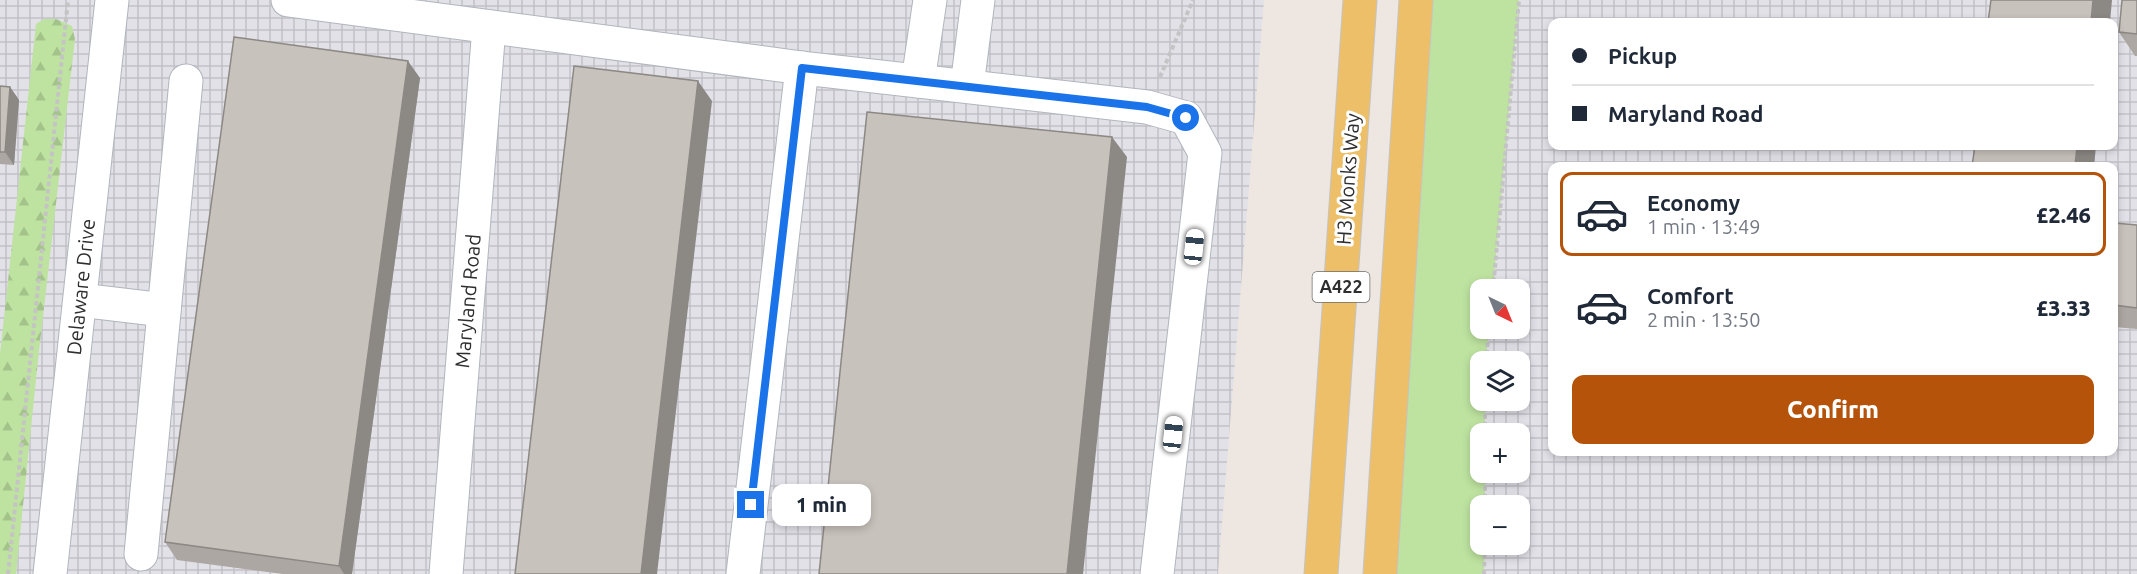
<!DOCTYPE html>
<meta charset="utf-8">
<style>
body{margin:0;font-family:Ubuntu,sans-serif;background:#f2f2f3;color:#1f2937;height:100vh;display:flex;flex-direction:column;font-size:22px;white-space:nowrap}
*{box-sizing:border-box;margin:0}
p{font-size:20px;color:#747a83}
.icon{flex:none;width:33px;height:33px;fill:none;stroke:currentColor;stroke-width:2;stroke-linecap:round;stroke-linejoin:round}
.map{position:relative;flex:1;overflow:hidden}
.side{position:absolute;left:1548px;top:162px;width:570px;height:294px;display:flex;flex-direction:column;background:#fff;border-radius:12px;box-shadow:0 3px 9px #0003}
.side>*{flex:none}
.top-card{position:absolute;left:1548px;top:18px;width:570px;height:132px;border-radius:12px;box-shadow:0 3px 9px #0003;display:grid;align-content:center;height:132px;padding:0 24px;background:#fff}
.needle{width:39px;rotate:137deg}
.tools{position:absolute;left:1470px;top:279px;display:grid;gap:12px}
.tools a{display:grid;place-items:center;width:60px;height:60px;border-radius:12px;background:#fff;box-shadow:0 3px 9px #0003;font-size:30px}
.end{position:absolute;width:27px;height:27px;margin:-14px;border:8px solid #1a73e8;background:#fff;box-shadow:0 0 0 3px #fff}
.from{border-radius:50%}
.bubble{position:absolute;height:42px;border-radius:12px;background:#fff;box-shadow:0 3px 9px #0003;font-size:20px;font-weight:800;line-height:42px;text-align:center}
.car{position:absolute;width:18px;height:36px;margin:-18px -9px;border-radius:8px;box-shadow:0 0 4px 2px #0007;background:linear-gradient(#fff 24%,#345 0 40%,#fff 0 76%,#345 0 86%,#fff 0)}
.top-card b{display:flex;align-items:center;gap:21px;height:57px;font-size:22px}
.top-card b+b{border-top:2px solid #e0e1e3}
.top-card i{width:15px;height:15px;background:#1f2937}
ul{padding:10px 0 0;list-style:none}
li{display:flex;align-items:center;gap:18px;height:84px;margin:0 12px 9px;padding:0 12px;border:3px solid transparent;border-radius:12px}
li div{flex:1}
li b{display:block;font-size:22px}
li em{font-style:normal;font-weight:800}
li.current{border-color:#b45309}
li>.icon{width:54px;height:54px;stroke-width:1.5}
.primary-button{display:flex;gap:12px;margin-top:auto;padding:12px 24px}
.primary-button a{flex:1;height:69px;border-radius:12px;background:#b45309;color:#fff;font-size:24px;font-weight:800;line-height:69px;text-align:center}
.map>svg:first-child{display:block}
</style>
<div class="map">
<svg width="2137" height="574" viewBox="0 0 2137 574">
<defs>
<pattern id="industrial-grid" width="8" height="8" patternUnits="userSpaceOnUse" patternTransform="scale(1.5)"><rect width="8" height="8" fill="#e2e1e8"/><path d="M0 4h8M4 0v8" fill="none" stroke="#c2c1c7"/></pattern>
<pattern id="forest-firs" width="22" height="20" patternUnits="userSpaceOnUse" patternTransform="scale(1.5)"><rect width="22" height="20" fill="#bee3a0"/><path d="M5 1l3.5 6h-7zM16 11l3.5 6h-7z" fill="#a4c38a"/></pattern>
</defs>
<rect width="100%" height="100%" fill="#eee7e1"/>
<!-- industrial -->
<g fill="url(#industrial-grid)" fill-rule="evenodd">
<path d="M0,0H1264L1218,574H0Z"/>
<path d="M1519,0H2137V574H1484L1485,545L1520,544V506L1485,505V473L1520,472V434L1485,433V401L1520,400V362L1486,361L1489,329L1520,328V290L1493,289ZM1552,22H2114V146H1552ZM1552,166H2114V452H1552Z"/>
</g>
<!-- grass -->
<path fill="#bee3a0" d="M1416,0H1519L1493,289L1480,290V328L1489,329L1486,361L1480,362V400L1485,401V433L1480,434V472L1485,473V505L1480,506V544L1485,545L1484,574H1380Z"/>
<!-- forest -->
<path fill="url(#forest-firs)" d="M44,19H56L72,26L75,39L38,360L16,574H0V354L36,24Z"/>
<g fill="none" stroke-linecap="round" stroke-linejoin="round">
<!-- minor casing -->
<g stroke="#b1b5bd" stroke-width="35">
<g id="minor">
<path d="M288,0L802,68L1147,107L1186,118L1205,153L1157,574"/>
<path d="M918,81L930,0"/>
<path d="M967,86L978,0"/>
<path d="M80,300L164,310"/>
<path d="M141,554L186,81"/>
<path d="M50,574L112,0"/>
<path d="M446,574L489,27"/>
<path d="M743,574L802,68"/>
</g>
</g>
<!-- major casing -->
<g stroke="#c4c4c4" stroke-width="35">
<g id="major">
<path d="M1321,574L1360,0"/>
<path d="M1380,574L1416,0"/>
</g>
</g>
<!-- path -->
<g stroke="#c4c4c4" stroke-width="4" stroke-dasharray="4.5 3" stroke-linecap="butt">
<path d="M1160,77L1193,0"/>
<path d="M1493,290L1519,0"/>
<path d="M1486,362L1489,328"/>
<path d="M1485,434V400"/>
<path d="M1485,506V472"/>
<path d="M8,574L68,0"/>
<path d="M1484,574L1485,544"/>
</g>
<!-- minor -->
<use href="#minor" stroke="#fff" stroke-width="33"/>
<!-- major -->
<use href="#major" stroke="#edbf68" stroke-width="33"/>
</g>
<!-- wall -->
<g fill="#aca7a2">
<path d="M2137,0V56H2135L2119,32Z"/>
<path d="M420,78L352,574H283L177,560L165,542Z"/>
<path d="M0,86L10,87L19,100L14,165L0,164Z"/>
<path d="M2114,223L2137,225V329L2114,327Z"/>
</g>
<!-- shaded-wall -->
<g fill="#8c8884">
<path d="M2093,0H2112L2110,22H2091Z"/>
<path d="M408,61L420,78L352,574H344L339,566Z"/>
<path d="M698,81L712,101L657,574H641Z"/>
<path d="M10,87L19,100L14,165L5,152Z"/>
<path d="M1112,137L1127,157L1083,574H1067Z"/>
<path d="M2077,146H2096L2094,166H2075Z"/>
</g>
<!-- building -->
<g fill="#c8c2bc" stroke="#8c8884" stroke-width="1.5">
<path d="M1991,0H2093L2091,22H1988Z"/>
<path d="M2122,0H2137V34L2119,32Z"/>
<path d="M234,37L408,61L339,566L165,542Z"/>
<path d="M574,66L698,81L641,574H515Z"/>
<path d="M0,86L10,87L5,152H0Z"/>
<path d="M867,112L1112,137L1067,574H819Z"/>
<path d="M1975,146H2077L2075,166H1972Z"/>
<path d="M2114,223L2137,225V308L2114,305Z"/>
</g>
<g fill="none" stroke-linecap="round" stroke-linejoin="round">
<!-- route -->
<path stroke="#1a73e8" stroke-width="8" d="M751,505L802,68L1147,107L1186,118"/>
</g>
<g text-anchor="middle" stroke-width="6" stroke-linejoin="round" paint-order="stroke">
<!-- shield labels -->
<rect fill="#fff" stroke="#6d6d6d" stroke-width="1.5" x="1312.5" y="272" width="57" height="30" rx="4.5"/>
<g font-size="18" font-weight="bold" fill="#2e2e2e">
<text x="1341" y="293">A422</text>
</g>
<!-- street labels -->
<g font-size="20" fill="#2e2e2e" stroke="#fff">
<text transform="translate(1348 179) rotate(-86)" y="7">H3 Monks Way</text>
<text transform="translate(81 287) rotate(-84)" y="7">Delaware Drive</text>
<text transform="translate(468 301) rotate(-85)" y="7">Maryland Road</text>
</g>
</g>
</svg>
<div class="tools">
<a><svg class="needle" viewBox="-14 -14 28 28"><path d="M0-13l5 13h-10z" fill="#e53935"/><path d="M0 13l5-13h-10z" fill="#747a83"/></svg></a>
<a><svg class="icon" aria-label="layers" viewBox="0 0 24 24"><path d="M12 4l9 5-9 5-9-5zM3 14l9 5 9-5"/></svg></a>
<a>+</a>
<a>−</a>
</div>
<i class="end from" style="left:1186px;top:118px"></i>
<i class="end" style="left:751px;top:505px"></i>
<div class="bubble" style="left:772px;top:484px;width:99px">1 min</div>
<i class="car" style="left:1194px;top:247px;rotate:6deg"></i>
<i class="car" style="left:1173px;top:434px;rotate:6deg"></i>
<div class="top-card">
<b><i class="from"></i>Pickup</b>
<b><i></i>Maryland Road</b>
</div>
<section class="side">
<ul>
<li class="current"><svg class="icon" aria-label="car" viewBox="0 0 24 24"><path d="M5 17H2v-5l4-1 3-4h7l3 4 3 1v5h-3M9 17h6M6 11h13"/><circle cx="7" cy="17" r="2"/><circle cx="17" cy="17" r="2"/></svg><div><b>Economy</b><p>1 min · 13:49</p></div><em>£2.46</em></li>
<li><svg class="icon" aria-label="car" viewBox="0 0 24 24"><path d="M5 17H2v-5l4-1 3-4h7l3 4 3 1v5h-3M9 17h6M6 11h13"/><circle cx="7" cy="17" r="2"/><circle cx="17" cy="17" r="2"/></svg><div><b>Comfort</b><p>2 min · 13:50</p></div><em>£3.33</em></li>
</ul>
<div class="primary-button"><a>Confirm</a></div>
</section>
</div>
